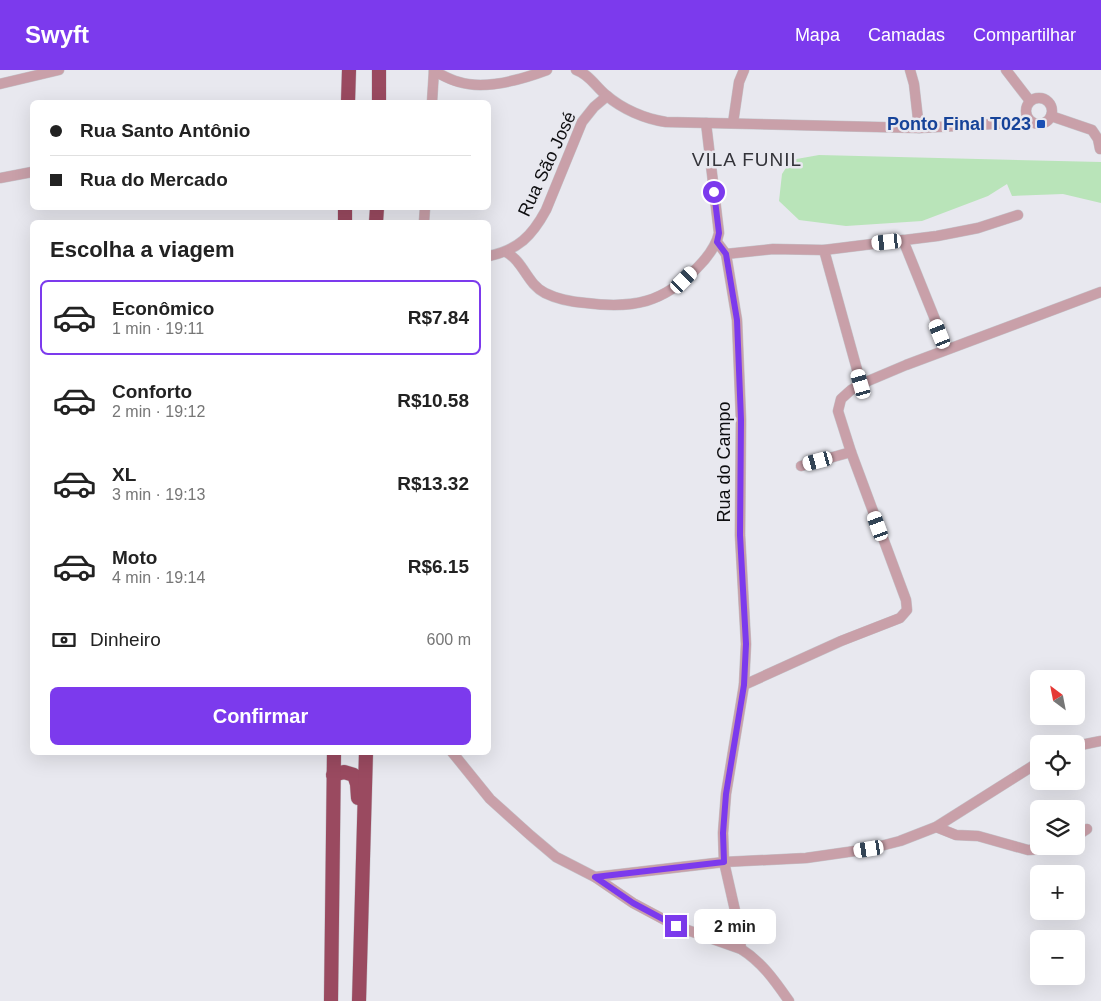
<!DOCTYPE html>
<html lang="pt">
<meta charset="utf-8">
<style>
body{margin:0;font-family:Arial,sans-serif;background:#f6f6f6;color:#222;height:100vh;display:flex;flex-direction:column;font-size:19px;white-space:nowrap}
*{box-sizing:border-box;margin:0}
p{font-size:16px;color:#767676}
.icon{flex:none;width:28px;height:28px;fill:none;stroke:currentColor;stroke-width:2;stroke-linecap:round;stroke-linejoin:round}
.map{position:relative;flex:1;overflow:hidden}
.drawer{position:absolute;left:30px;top:150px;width:461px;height:535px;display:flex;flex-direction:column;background:#fff;border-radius:8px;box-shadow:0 5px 20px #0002}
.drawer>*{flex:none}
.hud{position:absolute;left:30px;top:30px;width:461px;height:110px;border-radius:8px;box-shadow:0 5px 20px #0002;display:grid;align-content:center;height:110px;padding:0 20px;background:#fff}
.needle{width:32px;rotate:328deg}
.tools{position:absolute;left:1030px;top:600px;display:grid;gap:10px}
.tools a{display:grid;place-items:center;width:55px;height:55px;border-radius:8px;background:#fff;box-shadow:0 5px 20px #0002;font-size:25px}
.end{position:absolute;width:22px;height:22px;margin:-11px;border:6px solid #7c3aed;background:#fff;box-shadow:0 0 0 2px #fff}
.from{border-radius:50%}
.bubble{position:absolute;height:35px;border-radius:8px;background:#fff;box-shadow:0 5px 20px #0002;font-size:16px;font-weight:800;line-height:35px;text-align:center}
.car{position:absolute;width:15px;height:30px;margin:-15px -8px;border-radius:6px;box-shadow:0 0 4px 1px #0007;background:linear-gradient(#fff 24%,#345 0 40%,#fff 0 76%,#345 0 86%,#fff 0)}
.hud b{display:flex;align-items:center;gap:18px;height:48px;font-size:19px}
.hud b+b{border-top:1px solid #e0e0e0}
.hud i{width:12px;height:12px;background:#222}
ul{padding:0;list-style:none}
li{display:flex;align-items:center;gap:15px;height:75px;margin:0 10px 8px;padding:0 10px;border:2px solid transparent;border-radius:8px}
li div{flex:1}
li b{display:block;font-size:19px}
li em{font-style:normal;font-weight:800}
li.on{border-color:#7c3aed}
li>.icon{width:45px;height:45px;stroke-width:1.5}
h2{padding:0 20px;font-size:22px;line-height:60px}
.pay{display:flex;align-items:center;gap:12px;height:55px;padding:0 20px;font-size:19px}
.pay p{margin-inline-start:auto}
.cta{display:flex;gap:10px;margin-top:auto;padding:10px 20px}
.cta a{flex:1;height:58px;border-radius:8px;background:#7c3aed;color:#fff;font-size:20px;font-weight:800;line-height:58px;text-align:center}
header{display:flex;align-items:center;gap:30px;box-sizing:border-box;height:70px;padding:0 25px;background:#7c3aed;color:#fff}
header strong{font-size:24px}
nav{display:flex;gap:28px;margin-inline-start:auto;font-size:18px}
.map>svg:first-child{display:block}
</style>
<header>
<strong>Swyft</strong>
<nav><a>Mapa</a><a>Camadas</a><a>Compartilhar</a></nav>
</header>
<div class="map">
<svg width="1101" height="931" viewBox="0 0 1101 931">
<rect width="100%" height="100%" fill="#e8e8ef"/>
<!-- green -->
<path fill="#b9e4b9" d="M819,85L1101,92V133L1063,124L1012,126L1007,114L988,126L922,151L846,156L799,150L779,131L782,104L791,90Z"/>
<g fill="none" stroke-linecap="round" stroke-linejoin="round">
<!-- minor casing -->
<g stroke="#c5c5cb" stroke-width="11">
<g id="minor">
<path d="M576,0C589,4 596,17 606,25C622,39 645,49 666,52L919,58L1030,52"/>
<path d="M910,0L914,14L919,58"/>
<path d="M1006,0L1030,31"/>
<path d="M434,1C442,5 450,10 459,12C485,20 523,9 547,0"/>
<path d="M0,14L59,0"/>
<circle cx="1039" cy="41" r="13"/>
<path d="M432,32L434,0"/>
<path d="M1051,46L1092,60L1098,69L1100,79"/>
<path d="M733,53L739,12L744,0"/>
<path d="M0,108L32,102"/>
<path d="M424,152L425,138"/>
<path d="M903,170L947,279"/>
<path d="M717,172L726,184L737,250L741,350L740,465L746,574L744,615L726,724L723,763L724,792L739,858L741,879"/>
<path d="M824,180L861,314"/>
<path d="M506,182C524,192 527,214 545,223C557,229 572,232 586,233C633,239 663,233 697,198C707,188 716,177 719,163L706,53"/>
<path d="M726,184L773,179L824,180L937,166L978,158L1018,145"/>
<path d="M489,186C518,180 532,166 546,140L582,52L594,37L607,26"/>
<path d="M801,396L851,382"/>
<path d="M744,615L841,571L900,548L907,540L906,530L851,382L838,341L841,329L851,320L861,314L906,295L1101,222"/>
<path d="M1076,676L1101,671"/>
<path d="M452,682L490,729L530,765L556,787L595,807L633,833L676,856L741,879C762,892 775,911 789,931"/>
<path d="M936,757L956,765L978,766L1028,780L1045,779L1058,776"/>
<path d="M1076,766L1087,759"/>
<path d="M595,807L724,792L806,788L869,779L900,771L936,757L1039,692"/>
</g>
</g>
<!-- highway casing -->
<g stroke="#c5c5cb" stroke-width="15">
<g id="highway">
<path d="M348,32L349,0"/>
<path d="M379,32V0"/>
<path d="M345,152V138"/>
<path d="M376,152L377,138"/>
<path d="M333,705L344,702L354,705L357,714L358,728"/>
<path d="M331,931L334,682"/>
<path d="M359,931L366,682"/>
</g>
</g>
<!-- minor -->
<use href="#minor" stroke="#c9a0a9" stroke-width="10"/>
<!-- highway -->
<use href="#highway" stroke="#9a4a60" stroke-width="14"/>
</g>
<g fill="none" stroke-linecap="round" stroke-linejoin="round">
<!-- route -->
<path stroke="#7c3aed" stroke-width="6" d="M676,856L633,833L595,807L724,792L723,763L726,724L744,615L746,574L740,465L741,350L737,250L726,184L717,172L719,163L714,122"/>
</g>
<!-- markers -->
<rect fill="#1a4fb4" stroke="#e8e8ef" stroke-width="2" x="1036" y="49" width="10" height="10" rx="2.5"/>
<g text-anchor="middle" stroke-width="5" stroke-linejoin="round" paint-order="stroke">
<!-- transit labels -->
<g font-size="18" font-weight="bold" fill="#164399" stroke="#e8e8ef" text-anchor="end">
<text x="1031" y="60">Ponto Final T023</text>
</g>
<!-- street labels -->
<g font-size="18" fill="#0e0e10" stroke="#e8e8ef">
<text transform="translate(547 94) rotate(-65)" y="6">Rua São José</text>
<text transform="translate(724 392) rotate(-90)" y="6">Rua do Campo</text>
</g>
<!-- neighbourhood labels -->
<g font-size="19" letter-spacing="1" fill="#34343a" stroke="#e8e8ef">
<text x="747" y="96">VILA FUNIL</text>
</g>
</g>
</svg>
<div class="tools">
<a><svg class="needle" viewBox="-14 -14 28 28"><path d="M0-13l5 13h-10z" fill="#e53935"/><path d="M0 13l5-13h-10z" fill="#767676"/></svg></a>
<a><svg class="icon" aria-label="locate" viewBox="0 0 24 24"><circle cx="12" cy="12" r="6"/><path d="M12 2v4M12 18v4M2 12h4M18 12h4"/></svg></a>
<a><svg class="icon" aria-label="layers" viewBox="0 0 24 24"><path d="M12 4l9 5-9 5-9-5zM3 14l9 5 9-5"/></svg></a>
<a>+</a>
<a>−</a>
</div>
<i class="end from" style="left:714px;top:122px"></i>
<i class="end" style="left:676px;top:856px"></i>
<div class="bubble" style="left:694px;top:839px;width:82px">2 min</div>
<i class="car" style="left:887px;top:172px;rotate:264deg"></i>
<i class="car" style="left:684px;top:210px;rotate:45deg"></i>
<i class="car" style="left:940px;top:264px;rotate:338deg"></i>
<i class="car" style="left:861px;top:314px;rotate:344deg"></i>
<i class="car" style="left:818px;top:391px;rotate:255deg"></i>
<i class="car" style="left:878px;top:456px;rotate:340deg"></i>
<i class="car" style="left:869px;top:779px;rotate:261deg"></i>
<div class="hud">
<b><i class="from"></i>Rua Santo Antônio</b>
<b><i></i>Rua do Mercado</b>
</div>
<section class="drawer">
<h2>Escolha a viagem</h2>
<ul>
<li class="on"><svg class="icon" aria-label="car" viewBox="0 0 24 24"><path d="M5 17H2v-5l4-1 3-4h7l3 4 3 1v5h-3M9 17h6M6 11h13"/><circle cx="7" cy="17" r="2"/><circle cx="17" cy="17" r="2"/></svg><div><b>Econômico</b><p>1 min · 19:11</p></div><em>R$7.84</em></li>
<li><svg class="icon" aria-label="car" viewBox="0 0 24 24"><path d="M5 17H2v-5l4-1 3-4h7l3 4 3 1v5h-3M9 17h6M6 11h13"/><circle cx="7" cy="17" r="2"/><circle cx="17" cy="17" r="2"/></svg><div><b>Conforto</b><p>2 min · 19:12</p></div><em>R$10.58</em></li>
<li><svg class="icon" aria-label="car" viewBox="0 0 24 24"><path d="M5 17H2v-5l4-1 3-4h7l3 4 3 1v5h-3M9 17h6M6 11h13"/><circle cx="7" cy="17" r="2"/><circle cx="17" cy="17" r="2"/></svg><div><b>XL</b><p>3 min · 19:13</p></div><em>R$13.32</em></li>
<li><svg class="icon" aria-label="car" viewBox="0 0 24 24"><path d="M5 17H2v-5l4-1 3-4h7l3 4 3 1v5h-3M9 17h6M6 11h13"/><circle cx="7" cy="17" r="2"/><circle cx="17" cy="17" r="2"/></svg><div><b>Moto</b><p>4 min · 19:14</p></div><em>R$6.15</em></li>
</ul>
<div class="pay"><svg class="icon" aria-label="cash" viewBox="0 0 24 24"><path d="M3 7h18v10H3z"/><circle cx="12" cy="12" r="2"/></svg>Dinheiro<p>600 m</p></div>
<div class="cta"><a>Confirmar</a></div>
</section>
</div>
